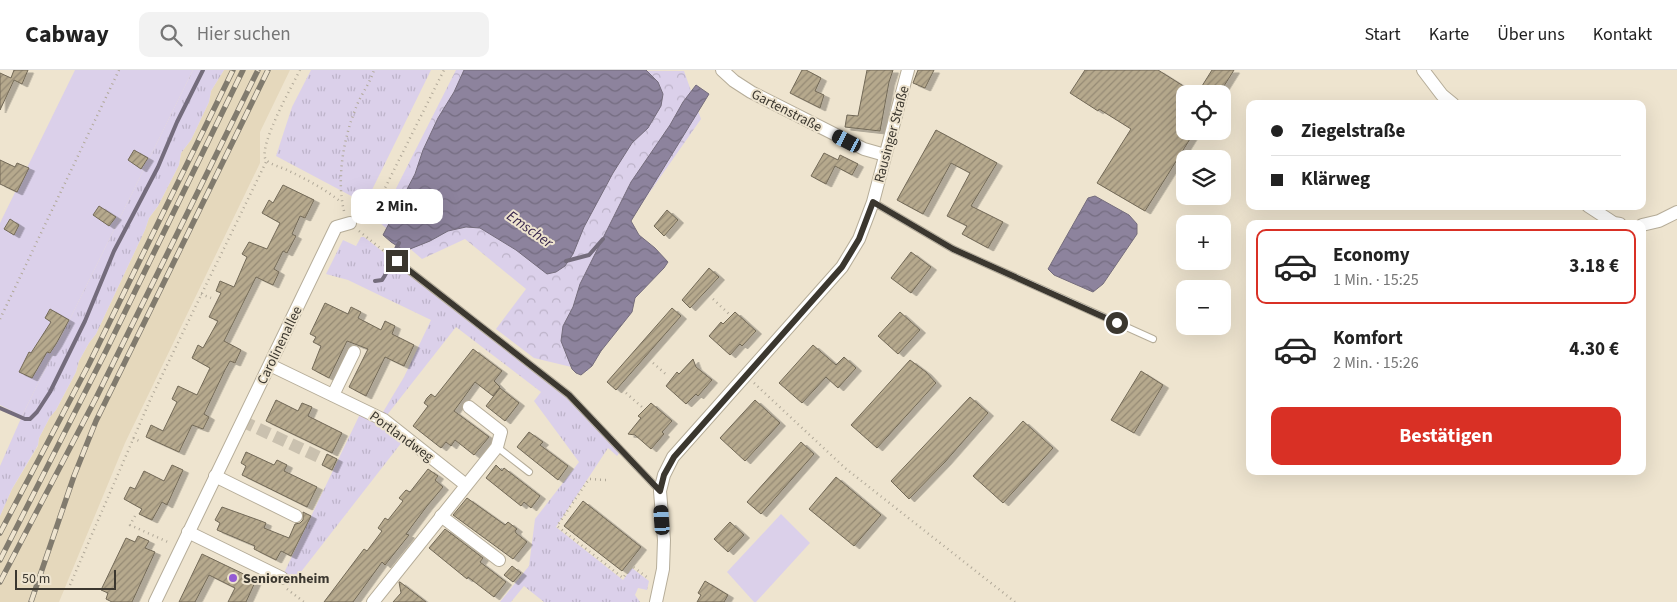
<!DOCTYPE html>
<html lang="de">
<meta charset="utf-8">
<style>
body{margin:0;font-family:"Source Sans 3",sans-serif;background:#f2f2f2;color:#222;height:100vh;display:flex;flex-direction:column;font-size:19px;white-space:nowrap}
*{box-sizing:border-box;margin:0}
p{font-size:16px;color:#767676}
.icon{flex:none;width:28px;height:28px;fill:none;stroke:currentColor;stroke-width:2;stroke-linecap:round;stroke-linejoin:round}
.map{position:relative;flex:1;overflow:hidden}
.details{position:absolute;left:1246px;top:150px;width:400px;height:255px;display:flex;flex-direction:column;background:#fff;border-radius:10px;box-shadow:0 5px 20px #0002}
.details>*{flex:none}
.hud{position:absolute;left:1246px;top:30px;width:400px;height:110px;border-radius:10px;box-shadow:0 5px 20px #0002;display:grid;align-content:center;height:110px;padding:0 25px;background:#fff}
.buttons{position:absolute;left:1176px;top:15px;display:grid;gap:10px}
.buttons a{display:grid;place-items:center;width:55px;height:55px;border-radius:10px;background:#fff;box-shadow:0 5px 20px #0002;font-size:25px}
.scale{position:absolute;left:15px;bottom:12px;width:101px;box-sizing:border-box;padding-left:5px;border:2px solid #3b372f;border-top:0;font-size:14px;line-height:18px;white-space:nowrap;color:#3b372f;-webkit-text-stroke:4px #eee4cf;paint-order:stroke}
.end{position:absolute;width:22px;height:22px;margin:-11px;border:6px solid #3b372f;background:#fff;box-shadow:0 0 0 2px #fff}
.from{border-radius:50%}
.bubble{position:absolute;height:35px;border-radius:10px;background:#fff;box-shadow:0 5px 20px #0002;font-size:16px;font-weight:700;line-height:35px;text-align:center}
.car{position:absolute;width:15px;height:30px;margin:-15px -8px;border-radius:6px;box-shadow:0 0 4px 1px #0007;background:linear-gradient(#222 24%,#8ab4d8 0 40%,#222 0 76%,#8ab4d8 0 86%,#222 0)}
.hud b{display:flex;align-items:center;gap:18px;height:48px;font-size:19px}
.hud b+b{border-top:1px solid #e0e0e0}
.hud i{width:12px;height:12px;background:#222}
ul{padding:9px 0 0;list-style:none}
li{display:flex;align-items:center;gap:15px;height:75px;margin:0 10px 8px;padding:0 15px;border:2px solid transparent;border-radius:10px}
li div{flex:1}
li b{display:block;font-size:19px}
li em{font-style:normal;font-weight:700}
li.on{border-color:#d93025}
li>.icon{width:45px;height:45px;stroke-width:1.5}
.button{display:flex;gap:10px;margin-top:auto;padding:10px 25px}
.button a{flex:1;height:58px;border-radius:10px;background:#d93025;color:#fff;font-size:20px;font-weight:700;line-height:58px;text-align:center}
header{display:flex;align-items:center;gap:30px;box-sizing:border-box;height:70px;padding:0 25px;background:#fff;border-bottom:1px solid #e0e0e0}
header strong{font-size:24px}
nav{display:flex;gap:28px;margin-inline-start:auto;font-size:18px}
.search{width:350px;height:45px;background:#f2f2f2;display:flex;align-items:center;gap:12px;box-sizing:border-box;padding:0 18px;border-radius:10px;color:#767676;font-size:19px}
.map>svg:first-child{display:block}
</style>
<header>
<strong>Cabway</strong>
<div class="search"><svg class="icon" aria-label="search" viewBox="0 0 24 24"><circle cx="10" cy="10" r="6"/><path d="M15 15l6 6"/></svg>Hier suchen</div>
<nav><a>Start</a><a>Karte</a><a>Über uns</a><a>Kontakt</a></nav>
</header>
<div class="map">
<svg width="1677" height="532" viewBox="0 0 1677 532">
<defs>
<pattern id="grass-tufts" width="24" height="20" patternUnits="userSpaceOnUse" patternTransform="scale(1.25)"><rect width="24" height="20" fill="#dbd0ea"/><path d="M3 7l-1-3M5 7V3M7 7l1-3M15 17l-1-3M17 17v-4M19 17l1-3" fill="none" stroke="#bdb3c9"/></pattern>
<pattern id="forest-crowns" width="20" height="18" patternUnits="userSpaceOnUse" patternTransform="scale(1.25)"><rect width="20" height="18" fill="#dbd0ea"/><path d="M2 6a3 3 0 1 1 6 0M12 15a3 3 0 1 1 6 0" fill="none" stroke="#bdb3c9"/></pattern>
<pattern id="water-waves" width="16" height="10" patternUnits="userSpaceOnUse" patternTransform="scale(1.25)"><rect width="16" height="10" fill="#8d839d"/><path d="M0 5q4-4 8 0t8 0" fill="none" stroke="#746c80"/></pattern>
<pattern id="building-hatch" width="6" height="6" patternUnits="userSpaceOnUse" patternTransform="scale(1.25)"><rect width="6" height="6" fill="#b6a98d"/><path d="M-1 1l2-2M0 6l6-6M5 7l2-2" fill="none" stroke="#958a74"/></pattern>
<filter id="shadow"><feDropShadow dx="5.5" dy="3" stdDeviation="0" flood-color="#0004"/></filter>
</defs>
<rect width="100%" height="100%" fill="#eee4cf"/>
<!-- built -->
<path fill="#e5d8bc" d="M224,0H290L260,62V93L125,373L59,532H0V446L12,419L38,376L39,368L50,347L56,340L76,302L79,291L89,273L96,264L145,160L149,148L158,136L179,95L181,83L191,70L209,32L211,21Z"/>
<!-- grass -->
<g fill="url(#grass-tufts)">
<path d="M193,0H224L211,21L209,32L191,70L181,83L179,95L158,136L149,148L145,160L96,264L89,273L79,291L76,302L56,340L50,347L39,368L38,375L12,419L0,446V396L22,346Z"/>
<path d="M311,0H431L367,130L355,128L276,86L292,37Z"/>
<path d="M361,167H364L563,322L620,382L617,386L608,378L556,457L623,510L632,498L649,511L647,520L638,518L635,525L640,532H544L524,516L511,532H500L529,496L535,449L579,392L534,331L541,322L456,257L387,345L383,342L404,307L431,250L348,210L326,204L343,170L356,176Z"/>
<path d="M360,344L375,351L402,372L290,516L283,505Z"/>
</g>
<!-- forest -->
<path fill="url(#forest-crowns)" d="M456,0L684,1L701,49L584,216L588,301L534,288L496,259L526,219L465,169L422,189L379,152Z"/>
<!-- garden -->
<g fill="#dbd0ea">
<path d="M75,0H193L22,346L0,335V153Z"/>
<path d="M781,444L810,473L756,532H754L727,502Z"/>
</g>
<!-- water -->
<g fill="url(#water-waves)" stroke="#746c7c">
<path d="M464,0H646L658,12L663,24L661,36L648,58L632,73L613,103L584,157L573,184L565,196L556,202L547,204L516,180L480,158L466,157L448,161L430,171L405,181L391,172L383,165L415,104L423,80L438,48L454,22Z"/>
<path d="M696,15L709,24L631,151L639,165L655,178L668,192L664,198L635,228L632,242L601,281L592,296L581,305L576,303L572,299L561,271L563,256L573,237L580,214L631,112L670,55L683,32Z"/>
<path d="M1095,126L1129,145L1137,154V164L1103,214L1093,222L1054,205L1048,199L1088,128Z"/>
</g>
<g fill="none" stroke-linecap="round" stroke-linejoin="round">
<!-- stream -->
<g stroke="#746c7c" stroke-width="4">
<path d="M566,191L589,185L603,169"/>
<path d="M375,211L382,210C391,198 392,185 399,173"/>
<path d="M0,338L25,349H30L37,342L50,322L85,251L114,181L158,97L177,52L203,0"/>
</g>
</g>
<!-- building -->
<g fill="url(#building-hatch)" stroke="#726957" filter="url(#shadow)">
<path d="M14,0H28L22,14L14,10L0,40V3L11,8Z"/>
<path d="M802,0H806L821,8L815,21L824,25L820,38L790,23Z"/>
<path d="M867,0H893L889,12L880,61L845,57L847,45L858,46Z"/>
<path d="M918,0H934L925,18L913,13Z"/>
<path d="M1085,0H1158L1185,17V61H1195L1145,141L1097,113L1131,59L1099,39L1098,41L1070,23Z"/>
<path d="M1212,0H1234L1219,24H1197Z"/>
<path d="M936,60L997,93L971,136L1003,152L988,178L962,164L967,156L947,146L970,103L951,93L923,144L897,130Z"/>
<path d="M134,80L148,88L141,99L128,90Z"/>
<path d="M824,83L838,90L840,85L858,94L852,105L835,96L826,114L811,106Z"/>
<path d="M0,90L15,97L17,93L29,98L17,122L0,114Z"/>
<path d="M283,115L314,130L305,148L300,146L292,164L296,166L287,183L283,181L274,199L279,202L273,215L256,207L224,271L241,280L235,293L230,291L225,300L204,344L209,347L203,359L192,355L179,382L146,367L151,355L163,361L177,332L172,329L178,316L197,325L210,298L192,288L198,275L203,278L218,251L209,247L221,223L216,221L220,211L234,217L247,187L242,184L249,172L267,179L280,153L262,143L269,130L273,133Z"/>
<path d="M99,136L116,147L109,156L93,145Z"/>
<path d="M667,140L678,150L664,166L654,156Z"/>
<path d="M10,149L19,155L14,165L4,159Z"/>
<path d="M911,182L931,197L911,223L891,208Z"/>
<path d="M709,198L719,207L690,238L682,230Z"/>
<path d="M325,233L348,244L351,237L361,242L358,248L381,260L385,251L395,256L392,264L414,275L404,296L385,287L366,326L349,317L368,279L347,271L329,308L312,299L321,276L313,272L316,267L310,264Z"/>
<path d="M672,238L681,246L616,320L607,312Z"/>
<path d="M50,239L69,250L56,274L50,283L47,282L32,308L19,302L29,282L31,283L51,252L45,248Z"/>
<path d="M735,242L756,261L742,276L740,274L730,285L709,266L721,252L723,254Z"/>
<path d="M900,242L920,260L898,284L878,266Z"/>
<path d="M813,275L836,295L844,287L856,298L838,318L826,307L802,333L779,313Z"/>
<path d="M473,279L502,301L494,311L500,317L493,326L475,312L454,341L489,367L474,385L455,370L451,376L446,372L441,378L413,356L428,336L424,333L427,328L431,324L435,327Z"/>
<path d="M693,289L696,297L712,310L698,326L696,324L686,334L666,316L677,302L679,304Z"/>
<path d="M910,290L926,302L936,313L877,378L851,355Z"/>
<path d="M1141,301L1163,315L1134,363L1111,350Z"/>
<path d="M500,318L519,333L505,351L486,336Z"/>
<path d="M970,327L988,343L945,392L909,429L891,411Z"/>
<path d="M276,330L298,341L302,333L312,337L308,346L342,363L332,383L266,351Z"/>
<path d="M755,330L780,353L745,391L720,368Z"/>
<path d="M651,333L672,351L662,362L664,364L651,379L635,365L628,364L641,348L638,346Z"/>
<path d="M1023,351L1053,378L1003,433L973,406Z"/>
<path d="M529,362L543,372L540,375L568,396L558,410L517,377Z"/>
<path d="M801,372L814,384L761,444L747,432Z"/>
<path d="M246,382L274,395L277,390L287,395L284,401L317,417L307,437L242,405L246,396L241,393Z"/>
<path d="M327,384L337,389L332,400L322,395Z"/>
<path d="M172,395L183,400L167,435L162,432L152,450L139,444L142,439L124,429L130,417L135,419L144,401L164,411Z"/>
<path d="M496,395L502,401L504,398L540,426L531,438L524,432L521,436L486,408Z"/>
<path d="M428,399L438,406L435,410L443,417L427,436L406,464L409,465L385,495L382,492L353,532H324L364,479L367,481L382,461L378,458L385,448L388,450L403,431L399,428L406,420L410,422Z"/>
<path d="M836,407L881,445L854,476L809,439Z"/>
<path d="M467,428L505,455L508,452L517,459L515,461L516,463L527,472L513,489L453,445Z"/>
<path d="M583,431L641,477L622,501L564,456Z"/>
<path d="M222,437L261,451L266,453L264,458L289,468L295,454L300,453L303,450V442L311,446L291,486L281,481L276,490L254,479L255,476L217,460L220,453L215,450Z"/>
<path d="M730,452L744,465L728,482L714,469Z"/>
<path d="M445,459L483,488L480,492L506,512L494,527L468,507L467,509L429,478Z"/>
<path d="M138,466L149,471L145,478L155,482L132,532H112L106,529L108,523L101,520L126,468L135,472Z"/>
<path d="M202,484L256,510L246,532H228L235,518L209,505L195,532H179Z"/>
<path d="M512,496L521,503L513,512L504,505Z"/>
<path d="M705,511L728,525L724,532H697L701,525L698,523Z"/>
<path d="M399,512H400L426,532H393L401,523Z"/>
</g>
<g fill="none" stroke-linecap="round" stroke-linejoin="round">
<!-- street-tunnel -->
<path stroke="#cac1af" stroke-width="12" stroke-dasharray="12 6" stroke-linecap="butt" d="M242,351L321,388"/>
<!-- lane casing -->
<g stroke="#b6ad99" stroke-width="8">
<g id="lane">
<path d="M873,132L953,179L1153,269"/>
<path d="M397,191L569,325L659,420"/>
<path d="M497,377L529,402"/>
</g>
</g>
<!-- street casing -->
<g stroke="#b6ad99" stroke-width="14">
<g id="street">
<path d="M722,0L734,11L751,22L864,79L885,85"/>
<path d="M1423,0L1442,25L1453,34"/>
<path d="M1588,136L1614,153L1620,154"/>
<path d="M1642,155L1659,151L1677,142"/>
<path d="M270,295L384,350L466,415"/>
<path d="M333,325L354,282"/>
<path d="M215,406L296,446"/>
<path d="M441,446L499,490"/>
<path d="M188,462L282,508"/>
<path d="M155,532L336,157L350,153"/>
<path d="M373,532L497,377L501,362L469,337"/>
<path d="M656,532L663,499L664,470L660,421L664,405L673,387L842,197L859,169L873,132L908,0"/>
</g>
</g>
<!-- path -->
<g stroke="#b1a999" stroke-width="2.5" stroke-dasharray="1 4" stroke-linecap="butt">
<path d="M300,0C293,14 257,78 266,90C271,95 281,97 287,100C306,109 325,119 341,132"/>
<path d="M344,141C336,108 344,66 357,35C362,23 370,13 374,0"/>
<path d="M361,149L370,141L381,126L444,0"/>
<path d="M359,161L390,186"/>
<path d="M201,224L211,228"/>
<path d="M713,229L729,244"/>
<path d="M0,249L119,0"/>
<path d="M653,293L668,306"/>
<path d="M754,313L845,398L1015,532"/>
<path d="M626,323L642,337"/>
<path d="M133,368L141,372"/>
<path d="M606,410L589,409L557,456L623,508L632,496L648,508"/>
<path d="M135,446L130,455L170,473"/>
<path d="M70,515L151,328L267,90"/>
<path d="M287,519L304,532"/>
</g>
<!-- lane -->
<use href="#lane" stroke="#fff" stroke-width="6"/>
<!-- street -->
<use href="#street" stroke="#fff" stroke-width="12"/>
<!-- rail casing -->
<g stroke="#817b6e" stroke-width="5.5">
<g id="rail">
<path d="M0,463L89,294L233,0"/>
<path d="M0,490L106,281L243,0"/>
<path d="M0,512L96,328L258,0"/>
<path d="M31,532L74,406L96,351L268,0"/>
</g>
</g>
<!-- rail -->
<use href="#rail" stroke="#eee4cf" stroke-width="4" stroke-dasharray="11" stroke-linecap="butt"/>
</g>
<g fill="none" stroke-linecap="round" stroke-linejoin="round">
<!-- route -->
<path stroke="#3b372f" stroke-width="6" d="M397,191L569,325L660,421L664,405L674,387L842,197L859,169L873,132L953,179L1117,253"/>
</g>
<!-- markers -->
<circle fill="#945bd3" stroke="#eee4cf" stroke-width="2" cx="233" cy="508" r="5"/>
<g text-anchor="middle" stroke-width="4" stroke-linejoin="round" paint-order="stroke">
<!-- street labels -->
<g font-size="14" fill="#3b372f" stroke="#eee4cf">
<text transform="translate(787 40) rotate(27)" y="5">Gartenstraße</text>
<text transform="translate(891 64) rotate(-75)" y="5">Rausinger Straße</text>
<text transform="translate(279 275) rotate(-64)" y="5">Carolinenallee</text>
<text transform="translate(402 366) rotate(36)" y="5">Portlandweg</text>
</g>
<!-- poi labels -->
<g font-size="14" font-weight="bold" fill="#3b372f" stroke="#eee4cf" text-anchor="start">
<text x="243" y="513">Seniorenheim</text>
</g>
<!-- water labels -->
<g font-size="15" font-style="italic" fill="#38264d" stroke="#eee4cf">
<text transform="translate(530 159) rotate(35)" y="5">Emscher</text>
</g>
</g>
</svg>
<div class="buttons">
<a><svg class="icon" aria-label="locate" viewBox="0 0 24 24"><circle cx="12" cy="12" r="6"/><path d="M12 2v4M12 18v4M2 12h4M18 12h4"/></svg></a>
<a><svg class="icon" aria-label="layers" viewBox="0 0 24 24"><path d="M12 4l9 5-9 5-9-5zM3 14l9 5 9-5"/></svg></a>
<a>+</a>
<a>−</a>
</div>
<div class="scale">50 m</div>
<i class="end from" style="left:1117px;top:253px"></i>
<i class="end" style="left:397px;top:191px"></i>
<div class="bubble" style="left:351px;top:119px;width:92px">2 Min.</div>
<i class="car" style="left:847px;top:71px;rotate:297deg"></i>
<i class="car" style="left:662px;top:450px;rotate:356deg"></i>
<div class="hud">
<b><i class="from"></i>Ziegelstraße</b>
<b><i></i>Klärweg</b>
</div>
<section class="details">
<ul>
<li class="on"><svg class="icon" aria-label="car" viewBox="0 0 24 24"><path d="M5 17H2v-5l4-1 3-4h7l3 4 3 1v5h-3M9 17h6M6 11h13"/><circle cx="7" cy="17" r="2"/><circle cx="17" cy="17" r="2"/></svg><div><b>Economy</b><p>1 Min. · 15:25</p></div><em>3.18 €</em></li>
<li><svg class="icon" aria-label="car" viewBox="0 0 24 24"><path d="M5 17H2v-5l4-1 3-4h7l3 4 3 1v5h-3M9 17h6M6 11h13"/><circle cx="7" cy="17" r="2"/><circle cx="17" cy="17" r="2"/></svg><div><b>Komfort</b><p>2 Min. · 15:26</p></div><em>4.30 €</em></li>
</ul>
<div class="button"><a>Bestätigen</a></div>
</section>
</div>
